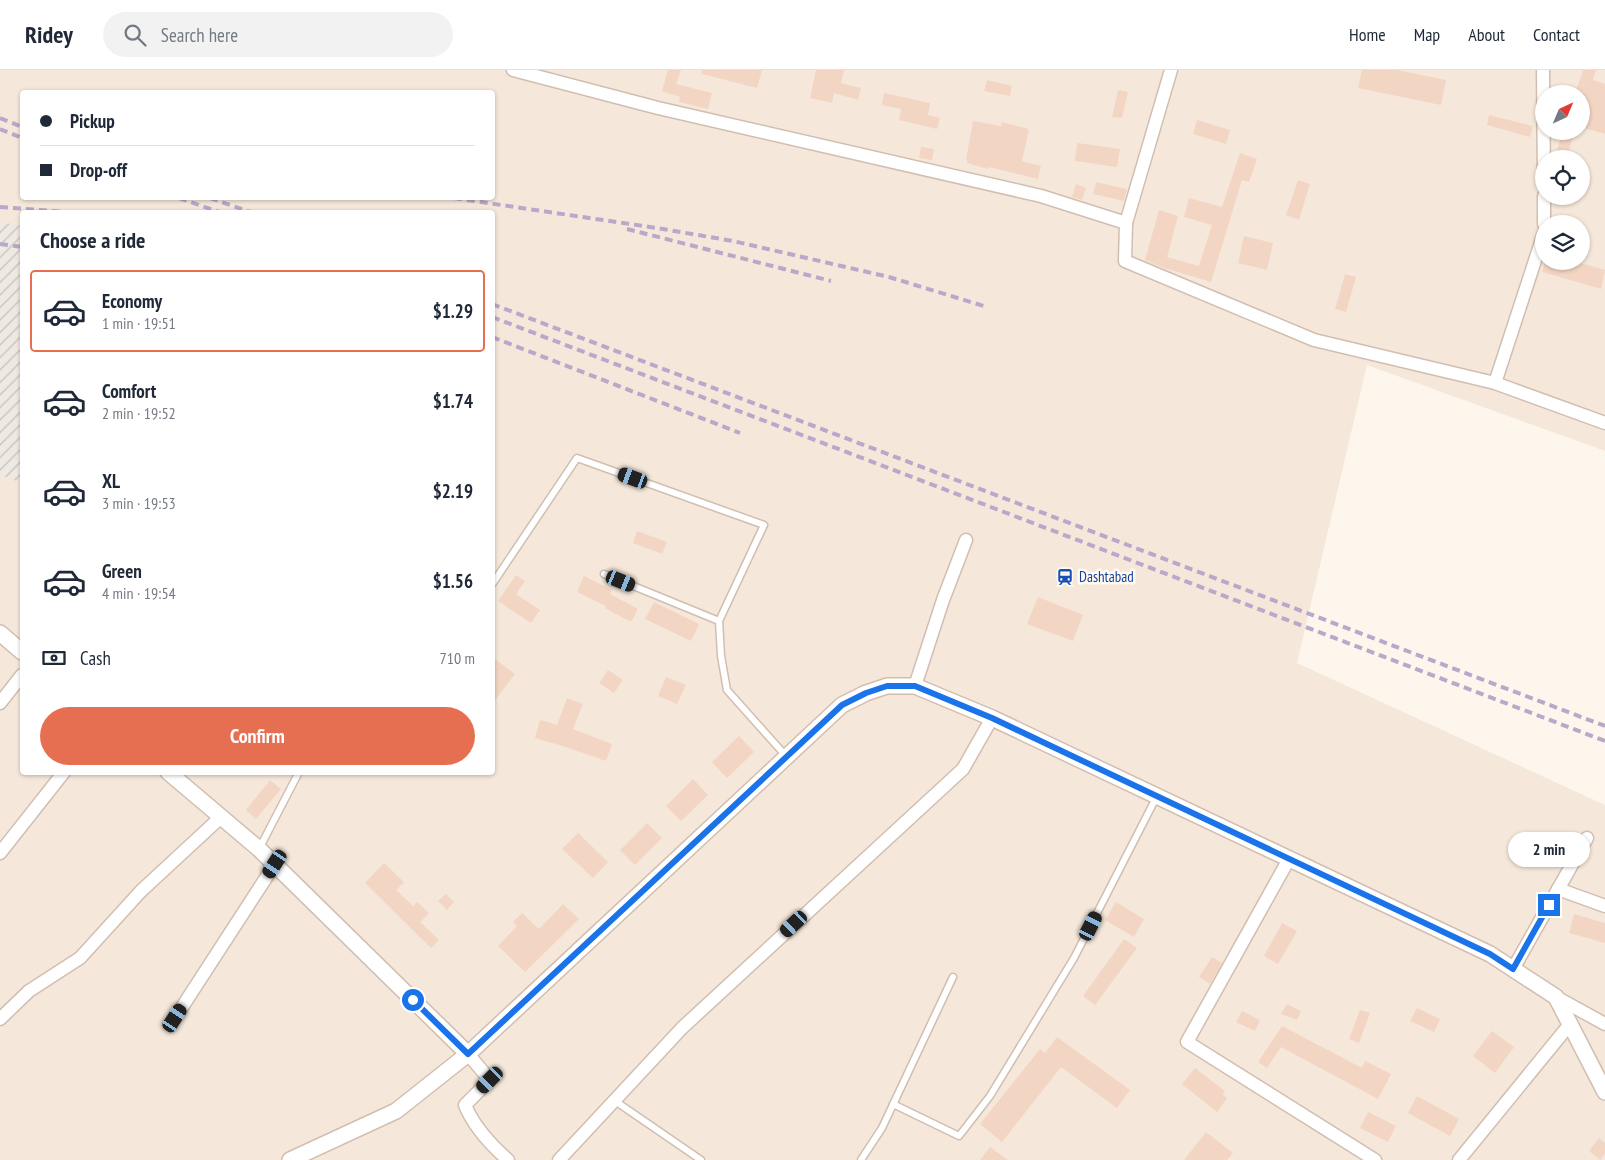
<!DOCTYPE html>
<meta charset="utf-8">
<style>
body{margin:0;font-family:"PT Sans Narrow",sans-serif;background:#f2f2f3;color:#1f2937;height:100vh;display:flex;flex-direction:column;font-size:19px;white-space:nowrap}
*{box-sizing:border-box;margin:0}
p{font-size:16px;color:#747a83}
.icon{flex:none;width:28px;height:28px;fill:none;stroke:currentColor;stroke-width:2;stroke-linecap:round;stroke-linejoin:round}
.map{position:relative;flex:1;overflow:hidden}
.side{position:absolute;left:20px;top:140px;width:475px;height:565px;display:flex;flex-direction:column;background:#fff;border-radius:5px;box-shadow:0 1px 4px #0004}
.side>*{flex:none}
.guide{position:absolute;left:20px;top:20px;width:475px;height:110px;border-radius:5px;box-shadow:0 1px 4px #0004;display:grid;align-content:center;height:110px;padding:0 20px;background:#fff}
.needle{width:32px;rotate:44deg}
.tools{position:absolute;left:1535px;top:15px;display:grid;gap:10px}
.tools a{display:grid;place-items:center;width:55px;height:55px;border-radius:50%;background:#fff;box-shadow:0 1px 4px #0004;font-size:25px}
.end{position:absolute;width:22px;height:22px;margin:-11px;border:6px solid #1a73e8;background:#fff;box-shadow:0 0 0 2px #fff}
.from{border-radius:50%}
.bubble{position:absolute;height:35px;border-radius:18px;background:#fff;box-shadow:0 1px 4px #0004;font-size:16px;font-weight:700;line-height:35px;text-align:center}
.car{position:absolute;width:15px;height:30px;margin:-15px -8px;border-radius:6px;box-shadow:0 0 4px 1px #0007;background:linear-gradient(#222 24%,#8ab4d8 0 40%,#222 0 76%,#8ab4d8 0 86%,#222 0)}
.guide b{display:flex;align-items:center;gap:18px;height:48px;font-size:19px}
.guide b+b{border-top:1px solid #e0e1e3}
.guide i{width:12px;height:12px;background:#1f2937}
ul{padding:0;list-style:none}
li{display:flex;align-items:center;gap:15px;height:82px;margin:0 10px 8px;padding:0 10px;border:2px solid transparent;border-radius:5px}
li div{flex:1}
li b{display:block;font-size:19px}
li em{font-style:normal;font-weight:700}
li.active{border-color:#e76f51}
li>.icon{width:45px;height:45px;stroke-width:1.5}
h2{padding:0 20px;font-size:22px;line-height:60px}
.pay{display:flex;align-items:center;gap:12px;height:55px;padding:0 20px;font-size:19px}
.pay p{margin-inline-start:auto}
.cta{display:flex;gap:10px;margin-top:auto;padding:10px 20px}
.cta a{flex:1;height:58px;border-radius:30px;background:#e76f51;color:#fff;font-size:20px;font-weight:700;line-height:58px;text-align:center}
header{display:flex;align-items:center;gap:30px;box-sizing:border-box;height:70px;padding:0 25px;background:#fff;border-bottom:1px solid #e0e1e3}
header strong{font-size:24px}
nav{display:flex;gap:28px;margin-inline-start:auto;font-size:18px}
.search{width:350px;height:45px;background:#f2f2f3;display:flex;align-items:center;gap:12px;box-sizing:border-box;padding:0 18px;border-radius:28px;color:#747a83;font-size:19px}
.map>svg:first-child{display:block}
</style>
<header>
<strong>Ridey</strong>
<div class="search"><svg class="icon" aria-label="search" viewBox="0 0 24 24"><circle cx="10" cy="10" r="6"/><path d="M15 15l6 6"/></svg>Search here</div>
<nav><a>Home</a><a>Map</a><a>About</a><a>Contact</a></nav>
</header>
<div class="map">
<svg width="1605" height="1090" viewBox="0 0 1605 1090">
<defs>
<pattern id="industrial-furrows" width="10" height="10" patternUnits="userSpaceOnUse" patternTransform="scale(1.25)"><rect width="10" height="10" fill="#efe9e4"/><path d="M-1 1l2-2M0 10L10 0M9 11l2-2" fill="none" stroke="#c7c0bb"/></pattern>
</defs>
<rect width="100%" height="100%" fill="#fdf6ec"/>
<!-- residential -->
<path fill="#f5e8da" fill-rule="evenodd" d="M0,0H1605V381L1367,295L1297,593L1605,735V1090H0ZM22,22H492V128H22ZM1544,24H1581V61H1544ZM1544,89H1581V126H1544ZM22,142H492V702H22ZM1544,154H1581V191H1544Z"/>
<!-- industrial -->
<path fill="url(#industrial-furrows)" d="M0,152L22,156V413L0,405Z"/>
<!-- building -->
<g fill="#f3d5c3">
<path d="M668,0H681L676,14L712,23L708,39L679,32L680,27L662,21Z"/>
<path d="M702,0H762L757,18L702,4Z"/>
<path d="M816,0H844L841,13L861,18L858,30L834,23L832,33L810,28Z"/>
<path d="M1362,0H1397L1446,10L1441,35L1358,18Z"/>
<path d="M1583,0H1596L1593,10L1605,14V64L1581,57V24H1575Z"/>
<path d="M987,10L1012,16L1010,26L984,21Z"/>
<path d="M1118,20L1128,22L1122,48L1112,47Z"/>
<path d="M884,23L930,33L928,45L940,48L937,59L899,50L901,39L882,35Z"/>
<path d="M1489,45L1533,56L1530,67L1487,55Z"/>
<path d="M1197,50L1230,60L1226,74L1193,64Z"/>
<path d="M973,51L1001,56L1002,52L1029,59L1022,91L1041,96L1038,109L1006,101L988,97V99L967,93V90H966Z"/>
<path d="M1563,61H1575L1567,86L1556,83Z"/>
<path d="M1077,73L1120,79L1117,97L1075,91Z"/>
<path d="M921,77L934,79L932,90L919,88Z"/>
<path d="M1240,83L1257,89L1249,112L1242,110L1211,212L1164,198L1145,190L1159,140L1178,146L1167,187L1199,196L1212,155L1184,147L1189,128L1222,137Z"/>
<path d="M1298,110L1310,114L1299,150L1286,145Z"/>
<path d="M1096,112L1127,119L1124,131L1093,124Z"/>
<path d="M1076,114L1086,118L1082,130L1072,127Z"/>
<path d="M1244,166L1273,173L1267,200L1238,193Z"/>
<path d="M1545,191H1573L1605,200L1601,219L1542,202Z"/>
<path d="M1345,204L1356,207L1346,242L1335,239Z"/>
<path d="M637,461L667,472L662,484L633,473Z"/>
<path d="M516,505L525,511L516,524L540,540L531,553L498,531Z"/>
<path d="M584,506L612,520L610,524L638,539L631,552L605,538L606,536L577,522Z"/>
<path d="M1038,527L1083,545L1073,571L1027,554Z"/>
<path d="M654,532L699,554L691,571L645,549Z"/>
<path d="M492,587L515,604L492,634Z"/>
<path d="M608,600L623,610L614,623L599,613Z"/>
<path d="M666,607L686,615L677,634L658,626Z"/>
<path d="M567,628L583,634L573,659L612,674L606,691L566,677L535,668L540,650L557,655Z"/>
<path d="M739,666L754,682L727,708L712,692Z"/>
<path d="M693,709L708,725L681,751L666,736Z"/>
<path d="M270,710L281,719L256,749L246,740Z"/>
<path d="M647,753L662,768L635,795L620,780Z"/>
<path d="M578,763L608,792L593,808L562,779Z"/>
<path d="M384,793L404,812L396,820L413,836L417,832L429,843L420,852L439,870L431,878L365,813Z"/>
<path d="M446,824L454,832L447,840L438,831Z"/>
<path d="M1116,832L1144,849L1134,867L1105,850Z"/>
<path d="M563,834L579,849L525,902L498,876L517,856L513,852L522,843L539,859Z"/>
<path d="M1574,844L1605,853V873L1569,863Z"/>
<path d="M1282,853L1297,861L1278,894L1264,886Z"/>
<path d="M1124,869L1137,878L1095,935L1083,926Z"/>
<path d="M1212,887L1222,893L1210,914L1199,907Z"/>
<path d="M1287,934L1301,941L1297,950L1281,944Z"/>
<path d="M1417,938L1440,949L1434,962L1410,951Z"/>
<path d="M1360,940L1370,943L1359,973L1349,969Z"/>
<path d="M1242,941L1260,950L1255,961L1236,952Z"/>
<path d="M1282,956L1362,998L1365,991L1391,1004L1378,1029L1281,977L1267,998L1258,992Z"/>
<path d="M1492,961L1514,977L1495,1003L1473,986Z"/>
<path d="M1057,967L1130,1020L1117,1038L1061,997L1002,1072L980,1054L1040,979L1045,983Z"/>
<path d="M1195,998L1225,1021L1223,1025L1227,1028L1217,1042L1182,1014Z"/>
<path d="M1417,1026L1459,1049L1450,1066L1408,1043Z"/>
<path d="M1368,1042L1396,1056L1388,1072L1360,1058Z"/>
<path d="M1206,1062L1233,1083L1227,1090H1184Z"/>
<path d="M1599,1068L1605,1073V1084L1600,1090L1589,1081Z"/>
<path d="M990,1077L1008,1090H980Z"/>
</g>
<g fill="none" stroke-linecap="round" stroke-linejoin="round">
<!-- service casing -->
<g stroke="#d1beb0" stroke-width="9">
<g id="service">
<path d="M604,504L719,551L721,586L727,620L786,686"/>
<path d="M493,513L577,388L764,455L719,551"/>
<path d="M259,779L299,702"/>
<path d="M615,1031L701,1090"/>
<path d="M893,1034L959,1066L990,1026L1074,888L1157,726"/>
<path d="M861,1090L882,1058L953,907"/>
</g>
</g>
<!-- minor casing -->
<g stroke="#d1beb0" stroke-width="15">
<g id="minor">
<path d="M513,0L658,38L1041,126L1126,153"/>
<path d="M1171,0L1126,153L1125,191L1314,270L1495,313"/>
<path d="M1543,0L1544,113"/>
<path d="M1544,126V154"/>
<path d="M1544,163L1495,313L1605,353"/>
<path d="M915,616L943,530L966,470"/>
<path d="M0,633L22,605"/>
<path d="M0,783L64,702"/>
<path d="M1289,789L1187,972L1375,1090"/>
<path d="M1558,819L1605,836"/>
<path d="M1513,899L1587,768"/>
<path d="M1556,927L1605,954"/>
<path d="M175,948L275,794"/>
<path d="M0,949L29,921L80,888L141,821L221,747"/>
<path d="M468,984L490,1010L465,1035C473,1055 491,1075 508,1090"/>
<path d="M559,1090L682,958L963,699L992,648"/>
<path d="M1459,1090L1570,954"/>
</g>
</g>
<!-- tertiary casing -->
<g stroke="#d1beb0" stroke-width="18">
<g id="tertiary">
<path d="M0,563L22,582"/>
<path d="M168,702L259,779L468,984"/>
<path d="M290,1090L396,1041L468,984L842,635L866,623L887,616H915L992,648L1490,884L1556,927L1605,1022"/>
</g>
</g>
<!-- service -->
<use href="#service" stroke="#fff" stroke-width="6"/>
<!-- minor -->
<use href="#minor" stroke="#fff" stroke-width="12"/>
<!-- tertiary -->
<use href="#tertiary" stroke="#fff" stroke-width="15"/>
<!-- rail -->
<g stroke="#b9a8c9" stroke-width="4" stroke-dasharray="8 5" stroke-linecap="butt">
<path d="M0,48L22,57"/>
<path d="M0,59L22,68"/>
<path d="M179,128L219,142"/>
<path d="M210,128L250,142"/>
<path d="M454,128L657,158L733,171L889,207L987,237"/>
<path d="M0,137L65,142"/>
<path d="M627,159L831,211"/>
<path d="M0,174L22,177"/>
<path d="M492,234L1605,656"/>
<path d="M492,247L1605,671"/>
<path d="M492,267L740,363"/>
</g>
</g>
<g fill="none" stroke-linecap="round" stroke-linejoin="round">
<!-- route -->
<path stroke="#1a73e8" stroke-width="6" d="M413,930L468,984L842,635L866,623L887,616H915L992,648L1490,884L1513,899L1549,835"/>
</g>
<!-- icons -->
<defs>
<g id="station-bare" transform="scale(1.35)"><path d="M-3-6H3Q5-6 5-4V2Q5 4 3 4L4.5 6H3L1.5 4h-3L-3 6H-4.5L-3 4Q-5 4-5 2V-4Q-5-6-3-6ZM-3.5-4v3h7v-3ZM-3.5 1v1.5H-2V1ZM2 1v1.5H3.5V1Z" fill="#1a4fb4" stroke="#fffaf3" stroke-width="2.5" paint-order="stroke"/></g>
</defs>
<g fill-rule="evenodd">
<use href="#station-bare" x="1065" y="507"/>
</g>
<g text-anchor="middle" stroke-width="5" stroke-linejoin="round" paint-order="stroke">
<!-- transit labels -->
<g font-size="15" fill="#164399" stroke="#fffaf3" text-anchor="start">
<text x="1079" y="512">Dashtabad</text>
</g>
</g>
</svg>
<div class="tools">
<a><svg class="needle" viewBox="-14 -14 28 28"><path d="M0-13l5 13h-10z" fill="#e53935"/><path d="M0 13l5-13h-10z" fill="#747a83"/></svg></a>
<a><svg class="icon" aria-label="locate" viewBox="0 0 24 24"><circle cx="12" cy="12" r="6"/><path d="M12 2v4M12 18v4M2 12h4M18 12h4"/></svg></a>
<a><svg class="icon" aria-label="layers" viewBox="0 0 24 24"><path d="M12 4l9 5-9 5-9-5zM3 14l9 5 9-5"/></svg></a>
</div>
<i class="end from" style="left:413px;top:930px"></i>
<i class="end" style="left:1549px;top:835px"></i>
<div class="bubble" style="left:1508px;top:762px;width:82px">2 min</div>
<i class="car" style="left:633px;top:408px;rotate:290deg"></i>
<i class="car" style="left:621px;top:511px;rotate:112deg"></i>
<i class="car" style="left:275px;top:794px;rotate:213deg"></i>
<i class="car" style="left:794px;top:854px;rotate:227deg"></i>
<i class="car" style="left:1091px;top:856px;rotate:27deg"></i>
<i class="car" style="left:175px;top:948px;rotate:33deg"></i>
<i class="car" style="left:490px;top:1010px;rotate:225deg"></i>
<div class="guide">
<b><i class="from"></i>Pickup</b>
<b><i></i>Drop-off</b>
</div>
<section class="side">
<h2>Choose a ride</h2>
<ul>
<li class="active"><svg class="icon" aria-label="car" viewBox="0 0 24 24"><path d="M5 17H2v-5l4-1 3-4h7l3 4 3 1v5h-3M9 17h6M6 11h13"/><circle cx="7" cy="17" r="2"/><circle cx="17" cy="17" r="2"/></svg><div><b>Economy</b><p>1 min · 19:51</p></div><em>$1.29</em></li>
<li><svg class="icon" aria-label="car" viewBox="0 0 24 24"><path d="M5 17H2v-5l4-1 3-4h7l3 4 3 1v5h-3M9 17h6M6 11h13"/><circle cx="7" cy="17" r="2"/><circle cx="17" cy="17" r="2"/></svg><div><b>Comfort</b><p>2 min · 19:52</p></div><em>$1.74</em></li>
<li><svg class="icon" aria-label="car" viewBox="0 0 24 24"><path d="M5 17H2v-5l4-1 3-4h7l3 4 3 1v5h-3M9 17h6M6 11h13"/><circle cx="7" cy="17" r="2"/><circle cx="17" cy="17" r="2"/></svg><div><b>XL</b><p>3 min · 19:53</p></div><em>$2.19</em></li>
<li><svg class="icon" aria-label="car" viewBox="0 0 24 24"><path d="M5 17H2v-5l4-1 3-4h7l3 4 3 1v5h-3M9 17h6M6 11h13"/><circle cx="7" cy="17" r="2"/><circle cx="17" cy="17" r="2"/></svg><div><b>Green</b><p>4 min · 19:54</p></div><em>$1.56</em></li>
</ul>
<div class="pay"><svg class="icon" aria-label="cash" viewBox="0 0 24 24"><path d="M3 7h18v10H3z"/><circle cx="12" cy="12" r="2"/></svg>Cash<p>710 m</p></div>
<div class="cta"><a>Confirm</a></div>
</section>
</div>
